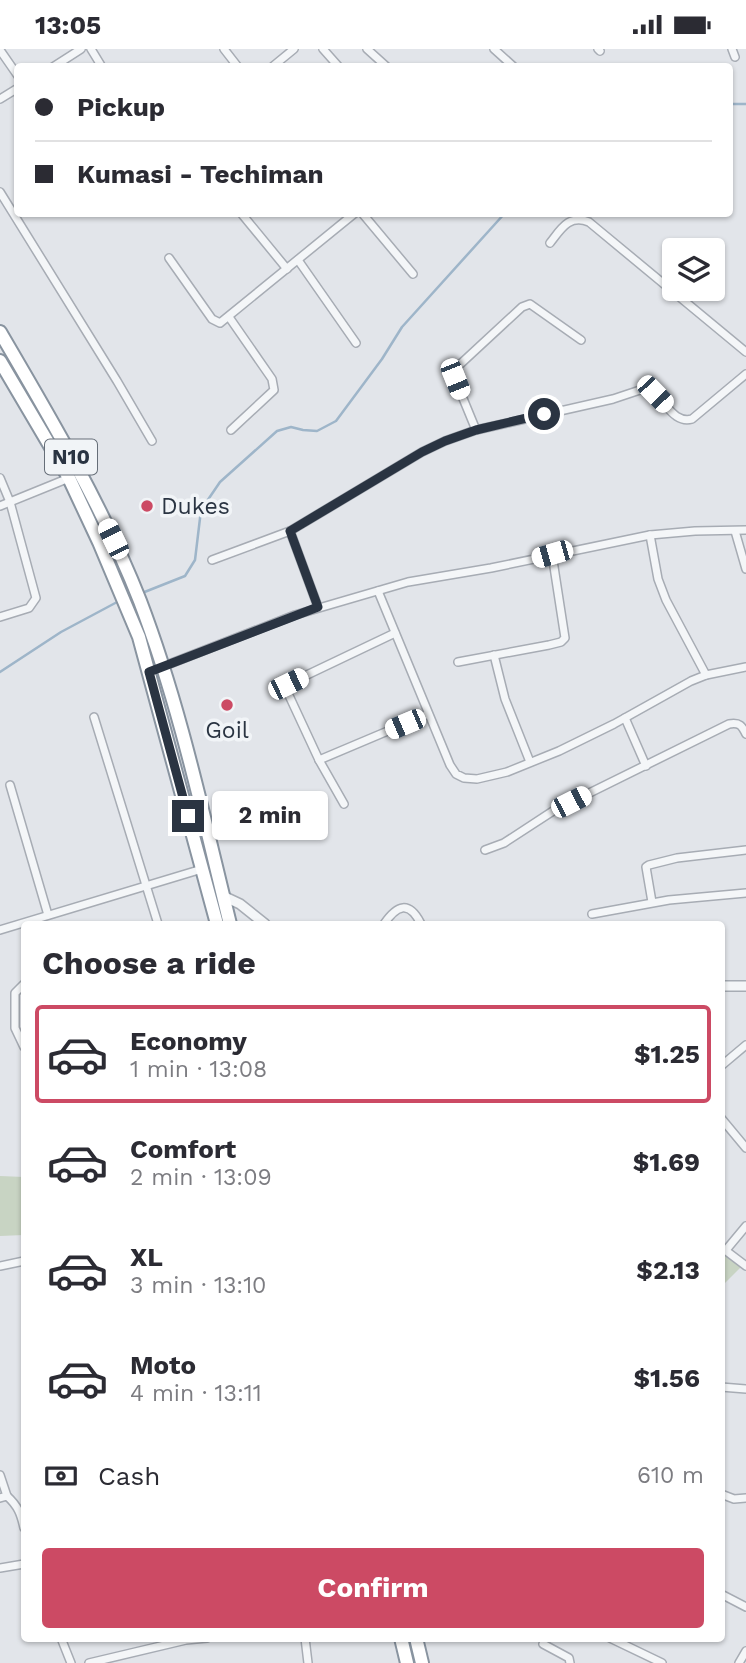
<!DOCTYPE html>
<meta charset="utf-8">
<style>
body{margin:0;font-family:"Work Sans",sans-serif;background:#f7f7f7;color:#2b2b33;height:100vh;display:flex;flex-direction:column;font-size:26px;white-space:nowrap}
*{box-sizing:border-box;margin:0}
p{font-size:23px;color:#7c7c81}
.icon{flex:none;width:38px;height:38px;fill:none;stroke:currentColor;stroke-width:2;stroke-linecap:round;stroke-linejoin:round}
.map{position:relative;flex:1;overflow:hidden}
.panel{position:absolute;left:21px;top:872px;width:704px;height:721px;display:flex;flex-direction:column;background:#fff;border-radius:7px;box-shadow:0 2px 5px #0004}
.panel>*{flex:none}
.guide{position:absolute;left:14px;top:14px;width:719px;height:154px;border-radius:7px;box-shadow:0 2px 5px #0004;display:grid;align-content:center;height:154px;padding:0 21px;background:#fff}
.fabs{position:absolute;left:662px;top:189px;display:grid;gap:14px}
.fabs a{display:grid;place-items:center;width:63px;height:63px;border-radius:7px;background:#fff;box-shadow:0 2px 5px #0004;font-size:35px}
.end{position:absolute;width:32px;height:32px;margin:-16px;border:9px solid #2a3442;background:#fff;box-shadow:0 0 0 4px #fff}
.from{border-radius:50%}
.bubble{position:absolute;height:49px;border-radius:7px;background:#fff;box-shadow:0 2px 5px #0004;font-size:23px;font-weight:700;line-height:49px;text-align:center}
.car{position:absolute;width:21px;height:42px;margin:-21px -10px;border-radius:9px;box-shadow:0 0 5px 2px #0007;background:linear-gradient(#fff 24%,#345 0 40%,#fff 0 76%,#345 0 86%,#fff 0)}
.guide b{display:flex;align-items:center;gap:24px;height:66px;font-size:26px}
.guide b+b{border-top:2px solid #e1e1e2}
.guide i{width:18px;height:18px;background:#2b2b33}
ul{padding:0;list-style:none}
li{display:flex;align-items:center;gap:21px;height:98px;margin:0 14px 10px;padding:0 7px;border:4px solid transparent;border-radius:7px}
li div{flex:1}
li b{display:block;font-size:26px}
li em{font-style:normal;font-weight:700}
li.selected{border-color:#cc4a64}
li>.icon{width:63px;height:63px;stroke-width:1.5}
h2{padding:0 21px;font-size:32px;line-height:84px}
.pay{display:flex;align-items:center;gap:18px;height:77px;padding:0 21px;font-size:26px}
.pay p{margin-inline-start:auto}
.button{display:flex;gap:14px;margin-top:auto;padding:14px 21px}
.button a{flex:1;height:80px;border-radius:7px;background:#cc4a64;color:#fff;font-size:28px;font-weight:700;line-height:80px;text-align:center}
.status{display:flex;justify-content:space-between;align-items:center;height:49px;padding:0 35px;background:#fff;direction:ltr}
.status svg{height:19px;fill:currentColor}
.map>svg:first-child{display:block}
</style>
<div class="status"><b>13:05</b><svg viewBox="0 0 49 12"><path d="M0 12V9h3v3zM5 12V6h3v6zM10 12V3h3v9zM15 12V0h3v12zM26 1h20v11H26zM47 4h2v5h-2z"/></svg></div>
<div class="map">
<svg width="746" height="1614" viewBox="0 0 746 1614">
<rect width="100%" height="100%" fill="#e2e5ea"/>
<!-- green -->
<g fill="#c8d4c3">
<path d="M0,1127L24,1128V1186L0,1187Z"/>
<path d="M721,1204L741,1218L721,1238Z"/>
</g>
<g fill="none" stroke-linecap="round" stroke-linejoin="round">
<!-- stream -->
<g stroke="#9eb5c9" stroke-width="2.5">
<path d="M730,55H746"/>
<path d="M142,544L185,527L195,511L201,461L220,433L277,382L291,378L303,381L317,382L336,372L382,310L402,278L505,164"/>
<path d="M0,623L61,583L119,552"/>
</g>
<!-- minor casing -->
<g stroke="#a7acb4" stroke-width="10">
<g id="minor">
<path d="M91,0L102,18"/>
<path d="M224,0L238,18"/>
<path d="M323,0L339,18"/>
<path d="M367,0L387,18"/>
<path d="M494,0L514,18"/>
<path d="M598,0L600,2"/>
<path d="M732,0L735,8"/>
<path d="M0,1L18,27"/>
<path d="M53,18L81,0"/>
<path d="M272,18L294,0"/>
<path d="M0,50L18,39"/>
<path d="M0,143L117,332L152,392"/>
<path d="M241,164L287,220"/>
<path d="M362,164L413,225"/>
<path d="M550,194C561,180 569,165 589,173L746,303"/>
<path d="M169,209L212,270L220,274L355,164"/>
<path d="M298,211L356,294"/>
<path d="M229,268L272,330L274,341L231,381"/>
<path d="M476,381L455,330V320L522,258L530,255L581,291"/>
<path d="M0,429L10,453L36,549L29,559L0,568"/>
<path d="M0,457L69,429"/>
<path d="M735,482L746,520"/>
<path d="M650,486L658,530L666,551L706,626"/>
<path d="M212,511L290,482"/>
<path d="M378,542L450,716L456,725L464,729L477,730L507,723L559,702L614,675L691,632L706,626L746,618"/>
<path d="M318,558L290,482L422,403L445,392L476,381L613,350L643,340C663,342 670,376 692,370L746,325"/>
<path d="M494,606L505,650L530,713"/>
<path d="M458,613L549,596L561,593L565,589L552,505"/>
<path d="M149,623L295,566L408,533L491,519L650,486L695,482L746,481"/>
<path d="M94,668L158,875"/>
<path d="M625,669L646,717"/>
<path d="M319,711L428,665"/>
<path d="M10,736L48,866"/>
<path d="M344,755L319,711L286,640L288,635L395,584"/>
<path d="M485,801L504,794L553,762L729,675C740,673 742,677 746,685"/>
<path d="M652,853L646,818L649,816L677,809L746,801"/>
<path d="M592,865L669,851L746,844"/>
<path d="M384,875C397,856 409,851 421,875"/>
<path d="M0,881L202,820"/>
<path d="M24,935L15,944V979L24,998"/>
<path d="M721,1017L746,996"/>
<path d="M721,1069L746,1099"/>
<path d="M721,1198L746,1217"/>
<path d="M726,1201L746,1177"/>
<path d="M0,1217L24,1212"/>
<path d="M721,1338L746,1340"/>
<path d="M0,1426L7,1447"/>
<path d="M721,1445L734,1450L746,1449"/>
<path d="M0,1449L7,1447C18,1457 21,1465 24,1479"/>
<path d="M0,1519L24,1515"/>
<path d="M721,1545L746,1558"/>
<path d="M61,1589L71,1614"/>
<path d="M305,1589L308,1614"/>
<path d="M610,1589L662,1614"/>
<path d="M543,1595L569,1609L570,1614"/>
<path d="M89,1614L186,1591L207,1589"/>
<path d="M739,1614L746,1602"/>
</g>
</g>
<!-- tertiary casing -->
<g stroke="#a7acb4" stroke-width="12">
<g id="tertiary">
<path d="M223,847L240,855L265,875"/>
<path d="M721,937H746"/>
</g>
</g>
<!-- trunk casing -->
<g stroke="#8994a0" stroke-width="16">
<g id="trunk">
<path d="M0,283C51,370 103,458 140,552C180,657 203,766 230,875"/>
<path d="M0,312L69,429L99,493L139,588L217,875"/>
<path d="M401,1589L407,1614"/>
<path d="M416,1589L422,1614"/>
</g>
</g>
<!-- minor -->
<use href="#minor" stroke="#f4f6f8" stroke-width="7"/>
<!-- tertiary -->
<use href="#tertiary" stroke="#f4f6f8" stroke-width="9"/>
<!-- trunk -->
<use href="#trunk" stroke="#fff" stroke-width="12"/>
</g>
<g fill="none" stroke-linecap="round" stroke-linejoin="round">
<!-- route -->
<path stroke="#2a3442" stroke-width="9" d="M188,767L149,623L318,558L290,482L422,403L445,392L476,381L544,365"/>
</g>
<!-- markers -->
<g fill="#cc4a64" stroke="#f1f4f7" stroke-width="2.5">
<circle cx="147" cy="457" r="7"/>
<circle cx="227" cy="656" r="7"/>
</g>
<g text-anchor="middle" stroke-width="7" stroke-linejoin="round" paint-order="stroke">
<!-- shield labels -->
<rect fill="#f1f4f7" stroke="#666e78" stroke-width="2" x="45" y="390.5" width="52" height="35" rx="5"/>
<g font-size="21" font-weight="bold" fill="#2a3442">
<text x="71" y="415">N10</text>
</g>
<!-- poi labels -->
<g font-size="23" fill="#2a3442" stroke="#f1f4f7" text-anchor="start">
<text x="161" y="465">Dukes</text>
<text x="227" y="689" text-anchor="middle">Goil</text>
</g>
</g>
</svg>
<div class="fabs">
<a><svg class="icon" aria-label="layers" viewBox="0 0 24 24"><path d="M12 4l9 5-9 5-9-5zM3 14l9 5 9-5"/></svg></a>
</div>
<i class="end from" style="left:544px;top:365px"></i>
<i class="end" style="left:188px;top:767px"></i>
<div class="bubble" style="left:212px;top:742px;width:116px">2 min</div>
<i class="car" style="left:455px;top:330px;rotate:158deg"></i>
<i class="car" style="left:655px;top:345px;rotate:136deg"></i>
<i class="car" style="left:113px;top:490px;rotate:334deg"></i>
<i class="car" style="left:552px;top:505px;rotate:254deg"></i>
<i class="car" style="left:288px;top:635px;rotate:64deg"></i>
<i class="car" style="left:405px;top:675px;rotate:247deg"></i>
<i class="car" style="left:571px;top:753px;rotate:63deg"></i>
<div class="guide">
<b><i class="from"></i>Pickup</b>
<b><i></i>Kumasi - Techiman</b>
</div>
<section class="panel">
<h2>Choose a ride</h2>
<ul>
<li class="selected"><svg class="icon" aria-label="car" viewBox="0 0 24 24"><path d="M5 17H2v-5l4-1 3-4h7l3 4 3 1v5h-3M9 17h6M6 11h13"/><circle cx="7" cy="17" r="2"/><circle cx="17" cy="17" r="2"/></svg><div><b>Economy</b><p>1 min · 13:08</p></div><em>$1.25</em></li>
<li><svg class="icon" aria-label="car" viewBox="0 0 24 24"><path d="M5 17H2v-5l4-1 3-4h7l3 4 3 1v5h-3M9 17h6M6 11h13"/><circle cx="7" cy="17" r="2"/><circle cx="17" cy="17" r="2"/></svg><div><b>Comfort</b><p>2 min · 13:09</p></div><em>$1.69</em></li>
<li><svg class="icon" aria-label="car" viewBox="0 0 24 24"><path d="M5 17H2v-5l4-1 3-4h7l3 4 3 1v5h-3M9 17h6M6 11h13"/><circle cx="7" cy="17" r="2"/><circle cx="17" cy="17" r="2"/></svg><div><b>XL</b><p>3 min · 13:10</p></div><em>$2.13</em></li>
<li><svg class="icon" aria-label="car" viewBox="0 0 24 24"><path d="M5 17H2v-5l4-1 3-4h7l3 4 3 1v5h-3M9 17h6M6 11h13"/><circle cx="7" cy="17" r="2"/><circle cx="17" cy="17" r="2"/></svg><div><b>Moto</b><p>4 min · 13:11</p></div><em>$1.56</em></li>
</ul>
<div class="pay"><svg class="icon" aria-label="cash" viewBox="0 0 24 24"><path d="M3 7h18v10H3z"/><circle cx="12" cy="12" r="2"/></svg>Cash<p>610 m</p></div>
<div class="button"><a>Confirm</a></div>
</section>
</div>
